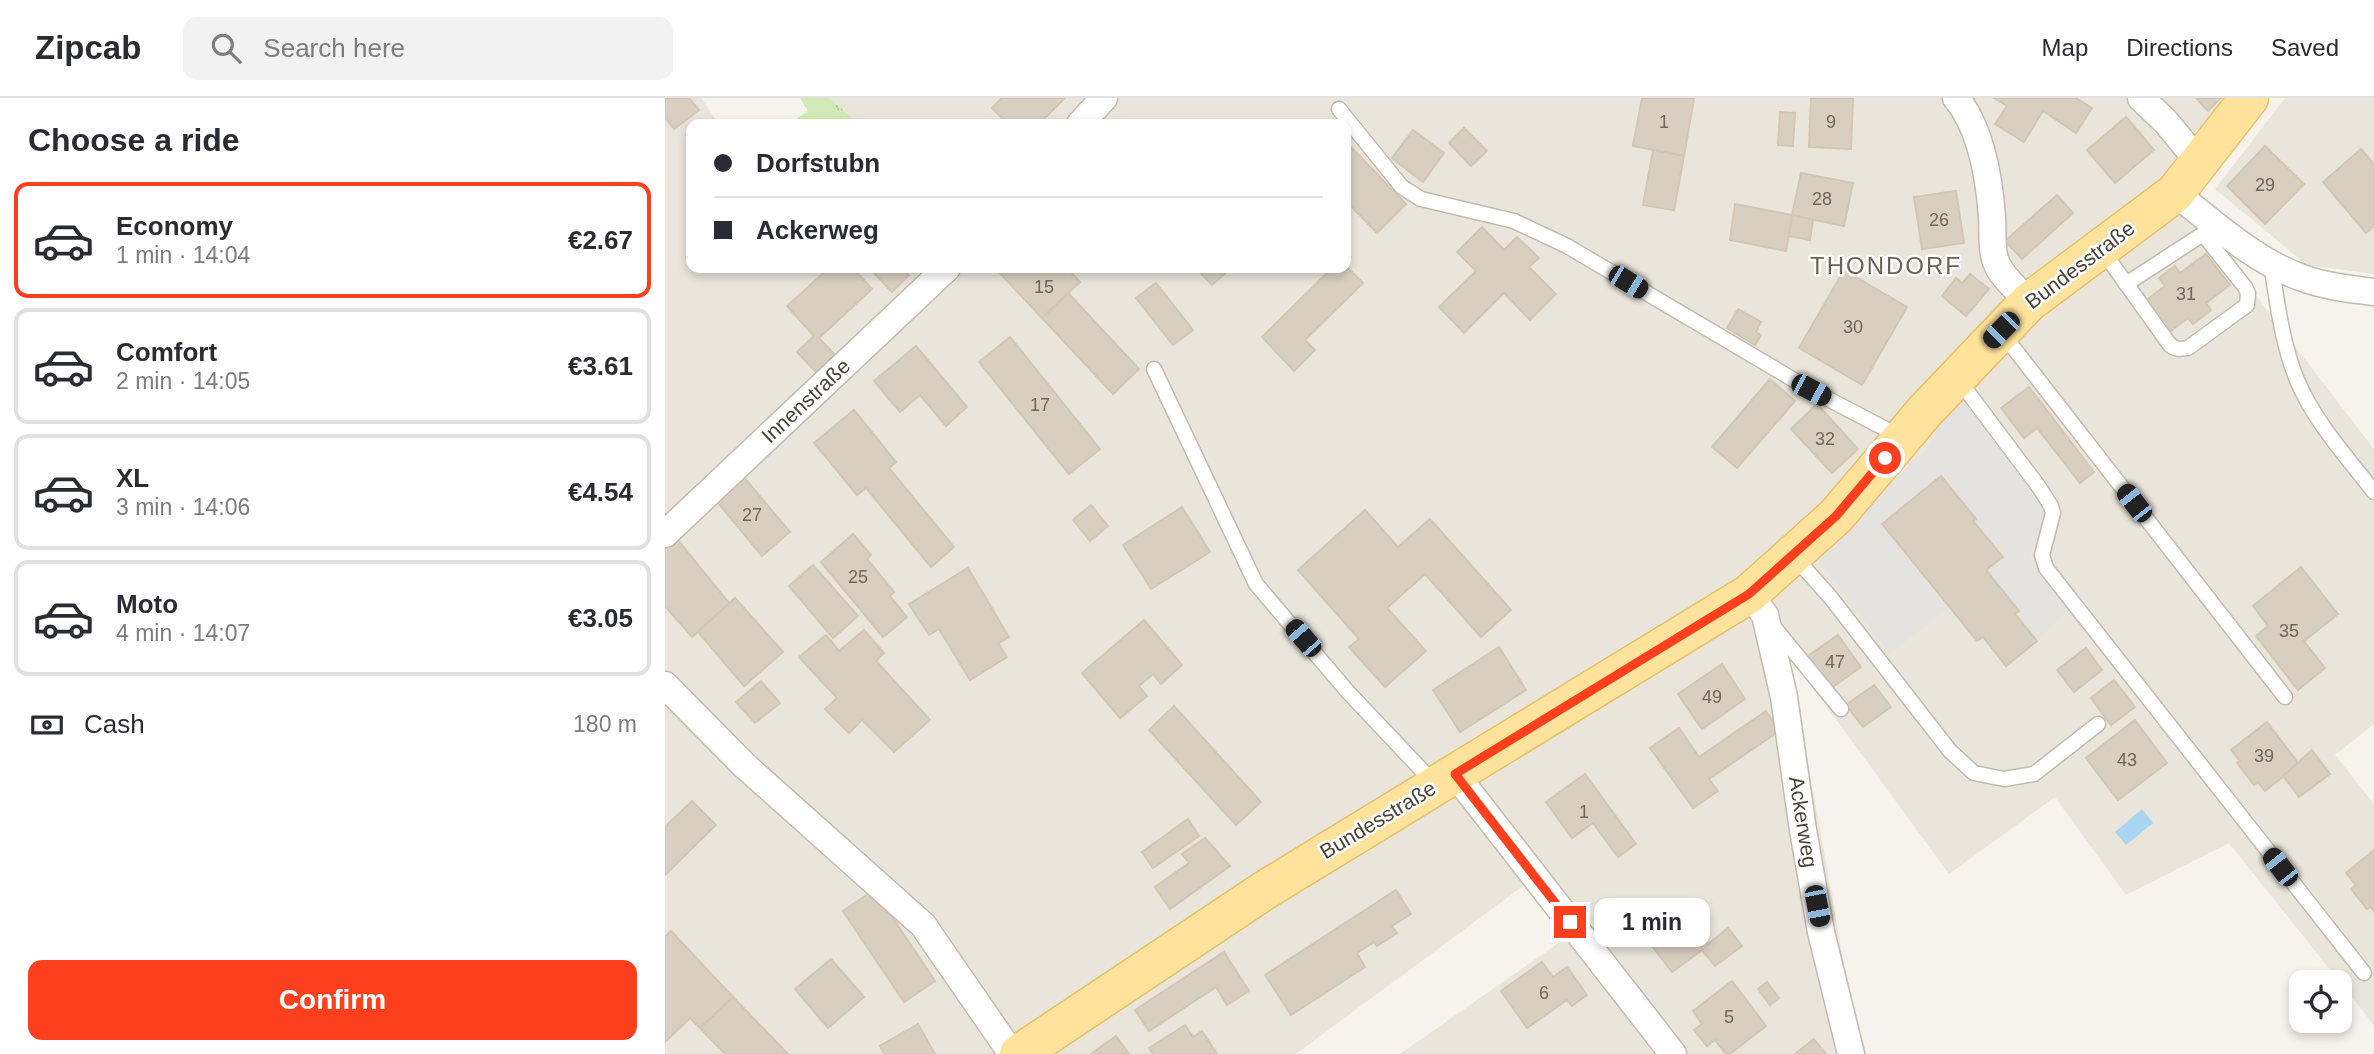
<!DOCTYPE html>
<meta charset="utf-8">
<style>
body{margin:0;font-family:Helvetica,sans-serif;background:#f2f2f3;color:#2b2b33;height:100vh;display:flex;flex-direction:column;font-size:26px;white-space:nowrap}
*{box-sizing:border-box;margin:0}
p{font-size:23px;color:#7c7c81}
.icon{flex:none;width:38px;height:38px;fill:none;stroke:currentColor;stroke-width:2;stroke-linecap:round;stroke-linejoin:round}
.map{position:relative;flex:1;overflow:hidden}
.side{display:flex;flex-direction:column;background:#fff;width:665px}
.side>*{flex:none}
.top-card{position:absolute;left:21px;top:21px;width:665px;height:154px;border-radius:14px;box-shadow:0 4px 10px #0003;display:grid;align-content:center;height:154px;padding:0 28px;background:#fff}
.buttons{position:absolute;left:1624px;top:872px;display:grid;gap:14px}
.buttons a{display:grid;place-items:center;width:63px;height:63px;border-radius:14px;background:#fff;box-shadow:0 4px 10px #0003;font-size:35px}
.end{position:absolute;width:32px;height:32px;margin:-16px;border:9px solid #fc3f1d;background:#fff;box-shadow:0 0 0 4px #fff}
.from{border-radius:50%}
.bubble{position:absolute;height:49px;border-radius:14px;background:#fff;box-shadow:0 4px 10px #0003;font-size:23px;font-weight:700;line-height:49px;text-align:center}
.car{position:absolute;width:21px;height:42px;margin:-21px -10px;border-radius:9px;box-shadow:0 0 5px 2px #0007;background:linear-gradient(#222 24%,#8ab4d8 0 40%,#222 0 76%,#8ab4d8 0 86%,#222 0)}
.top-card b{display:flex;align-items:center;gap:24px;height:66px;font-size:26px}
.top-card b+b{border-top:2px solid #e1e1e2}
.top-card i{width:18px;height:18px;background:#2b2b33}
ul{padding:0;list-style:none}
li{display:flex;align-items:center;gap:21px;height:116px;margin:0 14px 10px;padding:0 14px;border:4px solid #e1e1e2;border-radius:14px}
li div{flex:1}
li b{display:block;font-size:26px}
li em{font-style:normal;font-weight:700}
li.current{border-color:#fc3f1d}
li>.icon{width:63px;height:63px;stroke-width:1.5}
h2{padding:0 28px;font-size:32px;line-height:84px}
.pay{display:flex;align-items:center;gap:18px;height:77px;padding:0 28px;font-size:26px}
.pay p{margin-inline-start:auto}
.primary-button{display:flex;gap:14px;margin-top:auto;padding:14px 28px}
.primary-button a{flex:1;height:80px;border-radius:14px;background:#fc3f1d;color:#fff;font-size:28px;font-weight:700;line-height:80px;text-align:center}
header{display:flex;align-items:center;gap:42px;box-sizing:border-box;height:98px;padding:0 35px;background:#fff;border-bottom:2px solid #e1e1e2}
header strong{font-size:33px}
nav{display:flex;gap:38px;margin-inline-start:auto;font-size:24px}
.search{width:490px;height:63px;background:#f2f2f3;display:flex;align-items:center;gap:18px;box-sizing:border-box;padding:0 24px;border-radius:14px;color:#7c7c81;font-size:26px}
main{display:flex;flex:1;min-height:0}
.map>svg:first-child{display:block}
</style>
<header>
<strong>Zipcab</strong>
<div class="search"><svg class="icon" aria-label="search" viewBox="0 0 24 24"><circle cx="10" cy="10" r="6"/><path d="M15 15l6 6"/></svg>Search here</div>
<nav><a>Map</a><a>Directions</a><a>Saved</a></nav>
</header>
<main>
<section class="side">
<h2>Choose a ride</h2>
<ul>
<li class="current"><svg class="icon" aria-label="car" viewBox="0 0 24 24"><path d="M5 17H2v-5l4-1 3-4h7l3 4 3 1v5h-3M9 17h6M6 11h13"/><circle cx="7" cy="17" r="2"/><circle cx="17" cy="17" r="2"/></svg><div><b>Economy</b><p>1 min · 14:04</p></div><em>€2.67</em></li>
<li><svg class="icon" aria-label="car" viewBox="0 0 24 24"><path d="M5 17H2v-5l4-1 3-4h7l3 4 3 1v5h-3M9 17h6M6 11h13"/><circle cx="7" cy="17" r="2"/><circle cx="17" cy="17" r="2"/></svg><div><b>Comfort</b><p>2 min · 14:05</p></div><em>€3.61</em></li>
<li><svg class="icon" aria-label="car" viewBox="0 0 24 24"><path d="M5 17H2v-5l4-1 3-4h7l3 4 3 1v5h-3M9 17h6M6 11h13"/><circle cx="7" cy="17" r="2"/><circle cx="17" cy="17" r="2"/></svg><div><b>XL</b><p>3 min · 14:06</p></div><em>€4.54</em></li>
<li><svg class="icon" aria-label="car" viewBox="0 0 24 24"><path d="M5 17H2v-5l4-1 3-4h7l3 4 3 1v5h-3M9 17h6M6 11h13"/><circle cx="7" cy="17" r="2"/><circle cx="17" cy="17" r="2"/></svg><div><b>Moto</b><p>4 min · 14:07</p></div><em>€3.05</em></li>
</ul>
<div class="pay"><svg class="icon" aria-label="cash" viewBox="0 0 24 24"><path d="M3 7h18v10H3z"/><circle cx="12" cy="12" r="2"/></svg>Cash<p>180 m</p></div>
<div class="primary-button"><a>Confirm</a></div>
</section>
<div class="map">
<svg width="1709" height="956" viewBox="0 0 1709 956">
<defs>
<pattern id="grass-tufts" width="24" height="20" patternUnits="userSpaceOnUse" patternTransform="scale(1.75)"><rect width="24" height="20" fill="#d2eab5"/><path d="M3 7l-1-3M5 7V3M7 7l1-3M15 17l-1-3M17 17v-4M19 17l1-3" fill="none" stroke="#b6ca9c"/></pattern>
</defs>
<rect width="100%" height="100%" fill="#f6f3ec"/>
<!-- residential -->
<g fill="#eae5da">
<path d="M0,0H36L54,26H26V170H681V26H194L165,0H1570L1504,84L1709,351V626L1670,657L1709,706V927L1564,745L1461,797L1390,699L1284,776L1124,557L1194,951L1188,956H735L902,839L862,785L631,956H0Z"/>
<path d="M1620,0H1709V176L1642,167L1550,91Z"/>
</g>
<!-- grass -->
<path fill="url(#grass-tufts)" d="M135,0H165L194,26H124L143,13Z"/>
<!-- parking -->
<path fill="#e5e3e0" d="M1298,295L1383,413L1365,462L1404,513L1371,542L1351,516L1354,513L1323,473L1339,458L1308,423L1312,421L1275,377L1216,426L1282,511L1225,556L1149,457L1257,356Z"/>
<!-- water -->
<path fill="#a9d4f2" d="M1477,711L1488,725L1461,747L1450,734Z"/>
<!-- building -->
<g fill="#d8cfc1" stroke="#d3c7b4" stroke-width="2">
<path d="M0,0H24L34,12L9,31L0,19Z"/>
<path d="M337,0H400L374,26H343L327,10Z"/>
<path d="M977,0H1029L1019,58L968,48Z"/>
<path d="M1146,0H1188L1186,51L1144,49Z"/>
<path d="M1329,0H1411L1427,10L1411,35L1378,13L1359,44L1330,26L1342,8Z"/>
<path d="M1531,0H1556L1543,13Z"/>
<path d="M1115,14L1130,15L1128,48L1113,47Z"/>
<path d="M1461,19L1489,52L1450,85L1422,52Z"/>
<path d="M799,30L822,53L806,68L784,45Z"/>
<path d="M748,32L779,55L758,84L727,60Z"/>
<path d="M681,44L741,106L712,135L681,103Z"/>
<path d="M1600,48L1639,86L1600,126L1562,88Z"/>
<path d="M1696,51L1709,66V128L1701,135L1658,84Z"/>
<path d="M988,52L1019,58L1009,112L978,107Z"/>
<path d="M1136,75L1188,85L1179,128L1127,117Z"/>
<path d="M1291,93L1299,145L1257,151L1249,99Z"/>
<path d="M1392,97L1408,115L1357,161L1340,143Z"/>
<path d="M1070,106L1127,117L1121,153L1065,142Z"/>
<path d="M1127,117L1148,122L1145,142L1124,138Z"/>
<path d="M817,129L839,152L852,139L874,160L864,169L891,196L865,222L839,195L799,235L774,209L811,173L792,154Z"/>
<path d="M1541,156L1565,187L1541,205L1546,212L1528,226L1523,220L1503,235L1479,204L1500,188L1494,180L1510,168L1515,175Z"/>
<path d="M681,168L698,185L640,242L650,252L629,273L597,239L667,170H681Z"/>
<path d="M164,170H188L207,191L154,240L170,257L151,274L132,254L149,238L122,208Z"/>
<path d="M214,170H237L244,177L227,194L209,175Z"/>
<path d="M330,170H402L415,184L377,220Z"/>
<path d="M531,170H566L547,187Z"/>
<path d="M1179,172L1242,209L1197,287L1134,250Z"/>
<path d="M1305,176L1324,191L1301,218L1277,198L1291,180L1297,185Z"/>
<path d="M491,185L528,232L508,247L471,200Z"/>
<path d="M403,195L474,271L448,296L377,220Z"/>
<path d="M1073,211L1096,224L1091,234L1096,237L1090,247L1062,230Z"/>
<path d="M345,239L435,351L404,376L314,264Z"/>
<path d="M251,248L302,309L281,328L255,297L235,314L209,283Z"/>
<path d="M1105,281L1130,303L1072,370L1047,349Z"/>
<path d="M1364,289L1429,374L1415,385L1372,330L1359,340L1336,310Z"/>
<path d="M1152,306L1193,351L1167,375L1126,331Z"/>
<path d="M189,312L231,364L224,370L289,449L266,469L201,390L192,397L149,345Z"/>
<path d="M77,377L125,434L97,458L49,400Z"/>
<path d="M1276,378L1311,421L1308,423L1338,459L1321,472L1354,513L1350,516L1372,543L1341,568L1318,539L1312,543L1217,426Z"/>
<path d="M426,407L443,428L425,443L408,422Z"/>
<path d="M517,409L545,454L486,491L458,447Z"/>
<path d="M700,412L733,449L765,421L846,512L816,539L760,476L722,510L761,553L720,589L684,549L694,541L633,472Z"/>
<path d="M188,436L206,457L202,461L229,494L225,498L242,519L218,539L156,464Z"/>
<path d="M11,440L64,505L27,539L0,508V450Z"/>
<path d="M148,467L193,518L168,540L124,488Z"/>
<path d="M1636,469L1673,516L1639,543L1660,570L1633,592L1591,538L1603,528L1588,508Z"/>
<path d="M303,470L344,539L333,545L342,559L305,582L274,531L264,537L244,506Z"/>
<path d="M70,500L118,554L79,588L33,534Z"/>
<path d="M479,522L517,567L496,586L488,576L474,588L482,598L455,620L417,575Z"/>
<path d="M199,532L219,555L211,563L265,622L229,654L197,622L184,635L160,611L172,600L134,559L161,537L174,553Z"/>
<path d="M1173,537L1196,569L1166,590L1143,558Z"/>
<path d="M834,549L861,592L795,634L768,592Z"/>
<path d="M1421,550L1437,572L1409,594L1392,572Z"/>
<path d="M1057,566L1080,601L1037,631L1013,596Z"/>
<path d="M1449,582L1470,609L1446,627L1426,600Z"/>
<path d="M96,583L115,605L90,625L71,604Z"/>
<path d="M1209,587L1226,609L1198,629L1181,607Z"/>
<path d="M509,608L596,704L571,727L484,632Z"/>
<path d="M1101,613L1114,633L1044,681L1053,693L1028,710L985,650L1014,630L1034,659Z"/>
<path d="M1470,622L1502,665L1453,702L1421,660Z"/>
<path d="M1602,624L1634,666L1600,693L1593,684L1589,687L1572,665L1575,663L1566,652Z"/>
<path d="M1647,652L1665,676L1634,699L1618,678Z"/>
<path d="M920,676L971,746L953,759L928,725L907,740L881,704Z"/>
<path d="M27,703L51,727L0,777V729Z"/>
<path d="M523,721L534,738L488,770L477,754Z"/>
<path d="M540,740L565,768L505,811L490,789L524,765L517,756Z"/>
<path d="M1709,752V813L1706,809L1702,811L1686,791L1691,787L1681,775Z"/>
<path d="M209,792L270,883L239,904L178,813Z"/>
<path d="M731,792L746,816L727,828L732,835L712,848L709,844L692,855L700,869L626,917L600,877Z"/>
<path d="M1014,807L1043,846L1063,830L1077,848L1050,868L1037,852L1007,874L977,835Z"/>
<path d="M6,833L68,899L35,930L25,920L0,944V839Z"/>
<path d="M559,854L584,893L562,907L551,889L484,933L470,912Z"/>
<path d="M166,861L199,899L163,930L130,891Z"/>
<path d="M877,864L888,879L902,869L922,897L907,908L902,902L862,930L836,893Z"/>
<path d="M1067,883L1101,928L1065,956H1061L1050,942L1042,948L1029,932L1037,926L1028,913Z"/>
<path d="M1102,884L1114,900L1105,907L1093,891Z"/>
<path d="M68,899L123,956H60L35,930Z"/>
<path d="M253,926L270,956H219L215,948Z"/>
<path d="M520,927L528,939L537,933L552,956H488L484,950Z"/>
<path d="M451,938L464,956H426Z"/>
<path d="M1149,941L1161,956H1130Z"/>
</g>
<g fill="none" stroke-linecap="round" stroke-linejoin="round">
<!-- lane casing -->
<g stroke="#c2bbae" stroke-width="17">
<g id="lane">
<path d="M674,11L737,89L756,101L849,123L902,148L1146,292L1234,338"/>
<path d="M1437,152L1505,247C1511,252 1516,251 1523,250L1582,207L1583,195L1580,189L1538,136"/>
<path d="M1606,165C1612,204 1617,245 1632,282C1649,323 1682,359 1709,394"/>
<path d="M1461,186L1538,136L1542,130"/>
<path d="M1337,235L1620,599"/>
<path d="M489,271L591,486L683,594L770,686"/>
<path d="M1293,281L1374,389L1386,408L1388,415L1377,457L1381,470L1699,875"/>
<path d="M1128,457L1166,500L1285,653L1309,675L1339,681L1369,676L1433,626"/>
<path d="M1108,528L1176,611"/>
</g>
</g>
<!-- street casing -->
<g stroke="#c2bbae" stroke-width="29">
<g id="street">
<path d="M1291,0C1316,30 1324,79 1327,118C1328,131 1326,148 1330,161C1334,177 1353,192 1364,204"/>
<path d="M1476,0L1501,24L1534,64"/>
<path d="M415,26L439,0"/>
<path d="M1510,95C1550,126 1588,162 1635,179C1658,188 1684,191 1709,194"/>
<path d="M0,436L282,170"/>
<path d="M1084,496L1100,517L1119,599L1138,732L1156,834L1186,956"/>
<path d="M0,587L79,667L258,827L347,956"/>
<path d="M790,676L1008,956"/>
</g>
</g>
<!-- primary casing -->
<g stroke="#e6c16a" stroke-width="41">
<path id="primary" d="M354,956L600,792L1084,496L1171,418L1260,313L1364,204L1510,95L1584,0"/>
</g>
<!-- lane -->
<use href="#lane" stroke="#fff" stroke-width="14"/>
<!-- street -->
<use href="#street" stroke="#fff" stroke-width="26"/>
<!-- primary -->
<use href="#primary" stroke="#ffe39c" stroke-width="38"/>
</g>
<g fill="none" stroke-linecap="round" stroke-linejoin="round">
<!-- route -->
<path stroke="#fc3f1d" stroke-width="9" d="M905,824L790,676L1084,496L1171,418L1220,360"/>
</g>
<g text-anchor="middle" stroke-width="5" stroke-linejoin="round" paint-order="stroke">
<!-- number labels -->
<g font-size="18" fill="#6e675b">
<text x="999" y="30">1</text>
<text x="1166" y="30">9</text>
<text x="1600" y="93">29</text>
<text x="1157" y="107">28</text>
<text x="1274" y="128">26</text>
<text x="379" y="195">15</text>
<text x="1521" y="202">31</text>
<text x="1188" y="235">30</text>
<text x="375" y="313">17</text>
<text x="1160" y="347">32</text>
<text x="87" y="423">27</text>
<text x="193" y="485">25</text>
<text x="1624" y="539">35</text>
<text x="1170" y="570">47</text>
<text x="1047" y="605">49</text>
<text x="1599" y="664">39</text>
<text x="1462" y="668">43</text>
<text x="919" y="720">1</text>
<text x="879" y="901">6</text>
<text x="1064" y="925">5</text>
</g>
<!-- street labels -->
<g font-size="21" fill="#4b4439" stroke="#fff">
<text transform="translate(1415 167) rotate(-37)" y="7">Bundesstraße</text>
<text transform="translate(141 303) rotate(-43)" y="7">Innenstraße</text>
<text transform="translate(713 722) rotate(-31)" y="7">Bundesstraße</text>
<text transform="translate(1138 724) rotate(81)" y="7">Ackerweg</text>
</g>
<!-- quarter labels -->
<g font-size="24" letter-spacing="2" fill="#6e6250" stroke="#fff">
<text x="1221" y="176">THONDORF</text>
</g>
</g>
</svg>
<div class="buttons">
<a><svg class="icon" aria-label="locate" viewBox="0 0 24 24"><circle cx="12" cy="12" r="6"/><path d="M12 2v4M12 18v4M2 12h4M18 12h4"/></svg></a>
</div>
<i class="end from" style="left:1220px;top:360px"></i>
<i class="end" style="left:905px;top:824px"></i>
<div class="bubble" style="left:929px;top:800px;width:116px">1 min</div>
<i class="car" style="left:963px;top:184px;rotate:121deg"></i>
<i class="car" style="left:1336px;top:232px;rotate:225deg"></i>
<i class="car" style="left:1146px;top:292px;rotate:118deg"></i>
<i class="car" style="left:1469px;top:405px;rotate:322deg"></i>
<i class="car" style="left:638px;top:540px;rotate:319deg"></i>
<i class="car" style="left:1615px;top:769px;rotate:322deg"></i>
<i class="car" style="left:1152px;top:808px;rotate:169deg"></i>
<div class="top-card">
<b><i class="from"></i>Dorfstubn</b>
<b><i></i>Ackerweg</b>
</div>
</div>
</main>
